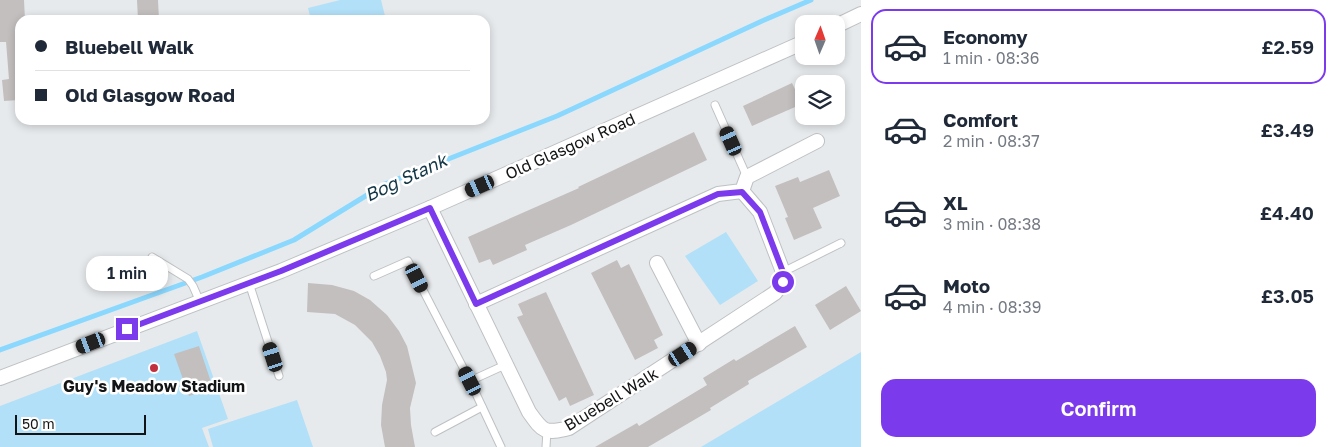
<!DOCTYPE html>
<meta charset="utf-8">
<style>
body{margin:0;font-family:"Golos Text",sans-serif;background:#f2f2f3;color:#1f2937;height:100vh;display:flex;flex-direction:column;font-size:19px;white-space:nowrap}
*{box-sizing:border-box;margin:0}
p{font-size:16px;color:#747a83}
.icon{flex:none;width:28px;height:28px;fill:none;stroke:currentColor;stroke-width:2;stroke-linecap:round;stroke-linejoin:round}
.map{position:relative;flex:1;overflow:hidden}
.sheet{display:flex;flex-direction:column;background:#fff;width:475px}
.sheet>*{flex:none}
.hud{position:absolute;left:15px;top:15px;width:475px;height:110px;border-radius:15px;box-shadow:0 2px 8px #0003;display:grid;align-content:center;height:110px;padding:0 20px;background:#fff}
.needle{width:32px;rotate:2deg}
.tools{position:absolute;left:795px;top:15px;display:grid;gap:10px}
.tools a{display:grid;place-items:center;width:50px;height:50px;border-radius:10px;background:#fff;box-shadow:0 2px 8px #0003;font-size:25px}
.scale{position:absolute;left:15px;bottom:12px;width:131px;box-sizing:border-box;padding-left:5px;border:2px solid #131415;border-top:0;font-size:14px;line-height:18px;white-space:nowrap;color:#131415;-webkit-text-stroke:4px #fff;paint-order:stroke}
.end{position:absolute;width:22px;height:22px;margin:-11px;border:6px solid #7c3aed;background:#fff;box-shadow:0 0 0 2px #fff}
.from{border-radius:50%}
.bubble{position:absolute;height:35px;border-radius:15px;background:#fff;box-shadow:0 2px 8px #0003;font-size:16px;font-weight:600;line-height:35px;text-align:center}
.car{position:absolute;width:15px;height:30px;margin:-15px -8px;border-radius:6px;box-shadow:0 0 4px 1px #0007;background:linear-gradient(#222 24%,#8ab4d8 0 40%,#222 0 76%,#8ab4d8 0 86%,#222 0)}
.hud b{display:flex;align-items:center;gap:18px;height:48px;font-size:19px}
.hud b+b{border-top:1px solid #e0e1e3}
.hud i{width:12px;height:12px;background:#1f2937}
ul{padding:9px 0 0;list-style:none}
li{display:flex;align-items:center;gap:15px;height:75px;margin:0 10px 8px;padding:0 10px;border:2px solid transparent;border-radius:15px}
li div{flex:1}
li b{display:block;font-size:19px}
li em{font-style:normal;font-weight:600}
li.on{border-color:#7c3aed}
li>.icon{width:45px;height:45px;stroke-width:1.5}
.action{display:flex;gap:10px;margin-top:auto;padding:10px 20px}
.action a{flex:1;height:58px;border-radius:15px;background:#7c3aed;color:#fff;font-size:20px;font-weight:600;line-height:58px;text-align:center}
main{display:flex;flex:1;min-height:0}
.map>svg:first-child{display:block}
</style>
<main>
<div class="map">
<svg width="861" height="447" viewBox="0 0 861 447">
<rect width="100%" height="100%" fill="#e7eaec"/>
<!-- green -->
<g fill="#b2e0f8">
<path d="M340,0H381L386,20H311L308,8Z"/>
<path d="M726,232L758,281L720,305L685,256Z"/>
<path d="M197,331L228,419L202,428L209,447H0V406Z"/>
<path d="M861,352V447H701Z"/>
<path d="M297,400L313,447H213L208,429Z"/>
</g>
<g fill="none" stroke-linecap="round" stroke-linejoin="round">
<!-- stream -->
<path stroke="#8ad8fe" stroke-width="5" d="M0,350L202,277L294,240L385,184L557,116L762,21L811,0"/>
</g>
<!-- building -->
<g fill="#c3bfbf">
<path d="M0,0H24L25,20H20V100L4,101L2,80L9,79L6,42H0Z"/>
<path d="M137,0H158L159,20H138Z"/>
<path d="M792,83L802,104L752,126L743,106Z"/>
<path d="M694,132L707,160L571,225L525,245L527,250L493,265L490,259L479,263L468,237L579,188L578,187Z"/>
<path d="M829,170L840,196L813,208L822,228L794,240L785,218L788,217L775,186L798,177L800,182Z"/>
<path d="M617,260L621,268L629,264L663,335L654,340L658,348L635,360L591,273Z"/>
<path d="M308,283L332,285L354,291L370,300L387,315L399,331L407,346L416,383L410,408L411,425L415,447H385L381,425L382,405L387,380L386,372L380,356L372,342L355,325L335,314L307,312Z"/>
<path d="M846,286L861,311L830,330L815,305Z"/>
<path d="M546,292L594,395L570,406L566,397L559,401L517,317L523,315L518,304Z"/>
<path d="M795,326L807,347L748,381L749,384L710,408L711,410L648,447H595L637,423L639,426L707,385L703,378L734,359L736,361Z"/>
<path d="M199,346L213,388L189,396L174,354Z"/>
</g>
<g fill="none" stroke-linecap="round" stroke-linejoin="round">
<!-- lane casing -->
<g stroke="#bec1c3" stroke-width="9">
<g id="lane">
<path d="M715,105L747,177"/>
<path d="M152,257L188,279L193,286L200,302"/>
<path d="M783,272L841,243"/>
<path d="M374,276L408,261L470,381L505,365"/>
<path d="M249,283L279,376"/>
<path d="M470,381L501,447"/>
<path d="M435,432L482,407"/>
<path d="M546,447L547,430"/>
</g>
</g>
<!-- street casing -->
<g stroke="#bec1c3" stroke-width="16">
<g id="street">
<path d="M836,26L861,14"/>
<path d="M430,208L529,412C543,432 545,434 569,428L775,293L783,282V272L760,212L742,191"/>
<path d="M657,263L699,344"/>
<path d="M476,304L718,194L742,191L747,177L817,141"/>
<path d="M0,378L281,271L430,208L804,42"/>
</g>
</g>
<!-- lane -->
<use href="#lane" stroke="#fff" stroke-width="7"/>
<!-- street -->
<use href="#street" stroke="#fff" stroke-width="14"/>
</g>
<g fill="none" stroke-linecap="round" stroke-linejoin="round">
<!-- route -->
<path stroke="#7c3aed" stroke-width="6" d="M127,329L281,271L430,208L476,304L718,194L742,192L760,212L783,272V282"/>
</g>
<!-- markers -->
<circle fill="#c1303e" stroke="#fff" stroke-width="2" cx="154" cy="368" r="5"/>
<g text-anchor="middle" stroke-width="5" stroke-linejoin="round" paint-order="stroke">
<!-- street labels -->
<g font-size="16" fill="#131415" stroke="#fff">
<text transform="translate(570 146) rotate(-24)" y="6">Old Glasgow Road</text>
<text transform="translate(611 399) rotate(-31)" y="6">Bluebell Walk</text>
</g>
<!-- poi labels -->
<g font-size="16" font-weight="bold" fill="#131415" stroke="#fff">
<text x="154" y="392">Guy's Meadow Stadium</text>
</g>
<!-- water labels -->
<g font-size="18" font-style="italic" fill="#123646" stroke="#fff">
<text transform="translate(406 178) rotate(-25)" y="6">Bog Stank</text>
</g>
</g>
</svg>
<div class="tools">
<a><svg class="needle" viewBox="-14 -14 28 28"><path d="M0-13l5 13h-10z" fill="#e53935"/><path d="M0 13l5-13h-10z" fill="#747a83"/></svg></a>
<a><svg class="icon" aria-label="layers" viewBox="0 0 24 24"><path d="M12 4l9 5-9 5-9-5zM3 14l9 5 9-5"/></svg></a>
</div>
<div class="scale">50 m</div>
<i class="end from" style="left:783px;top:282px"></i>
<i class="end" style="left:127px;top:329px"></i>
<div class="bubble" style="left:86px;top:256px;width:82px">1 min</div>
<i class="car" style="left:731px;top:141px;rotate:336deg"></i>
<i class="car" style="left:480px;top:186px;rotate:246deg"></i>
<i class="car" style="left:417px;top:278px;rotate:153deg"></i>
<i class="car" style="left:91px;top:343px;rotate:249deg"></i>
<i class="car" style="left:683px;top:354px;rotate:57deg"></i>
<i class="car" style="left:273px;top:357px;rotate:342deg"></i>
<i class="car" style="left:470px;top:381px;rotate:333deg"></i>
<div class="hud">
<b><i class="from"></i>Bluebell Walk</b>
<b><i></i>Old Glasgow Road</b>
</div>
</div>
<section class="sheet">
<ul>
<li class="on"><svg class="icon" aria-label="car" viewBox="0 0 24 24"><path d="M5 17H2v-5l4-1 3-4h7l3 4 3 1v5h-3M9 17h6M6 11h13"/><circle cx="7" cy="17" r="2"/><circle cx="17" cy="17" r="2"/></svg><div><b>Economy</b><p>1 min · 08:36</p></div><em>£2.59</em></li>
<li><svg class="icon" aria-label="car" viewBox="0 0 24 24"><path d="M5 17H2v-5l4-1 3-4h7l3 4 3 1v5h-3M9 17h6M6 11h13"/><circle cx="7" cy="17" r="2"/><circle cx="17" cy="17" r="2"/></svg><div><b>Comfort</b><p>2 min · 08:37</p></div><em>£3.49</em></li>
<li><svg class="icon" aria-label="car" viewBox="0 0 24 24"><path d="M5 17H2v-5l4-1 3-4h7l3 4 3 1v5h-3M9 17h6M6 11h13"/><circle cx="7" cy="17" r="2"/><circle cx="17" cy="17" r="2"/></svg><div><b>XL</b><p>3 min · 08:38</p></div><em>£4.40</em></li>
<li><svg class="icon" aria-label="car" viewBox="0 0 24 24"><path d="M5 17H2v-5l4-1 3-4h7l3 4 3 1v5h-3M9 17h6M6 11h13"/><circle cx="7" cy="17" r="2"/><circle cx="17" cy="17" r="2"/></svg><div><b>Moto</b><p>4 min · 08:39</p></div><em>£3.05</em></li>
</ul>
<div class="action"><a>Confirm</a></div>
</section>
</main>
